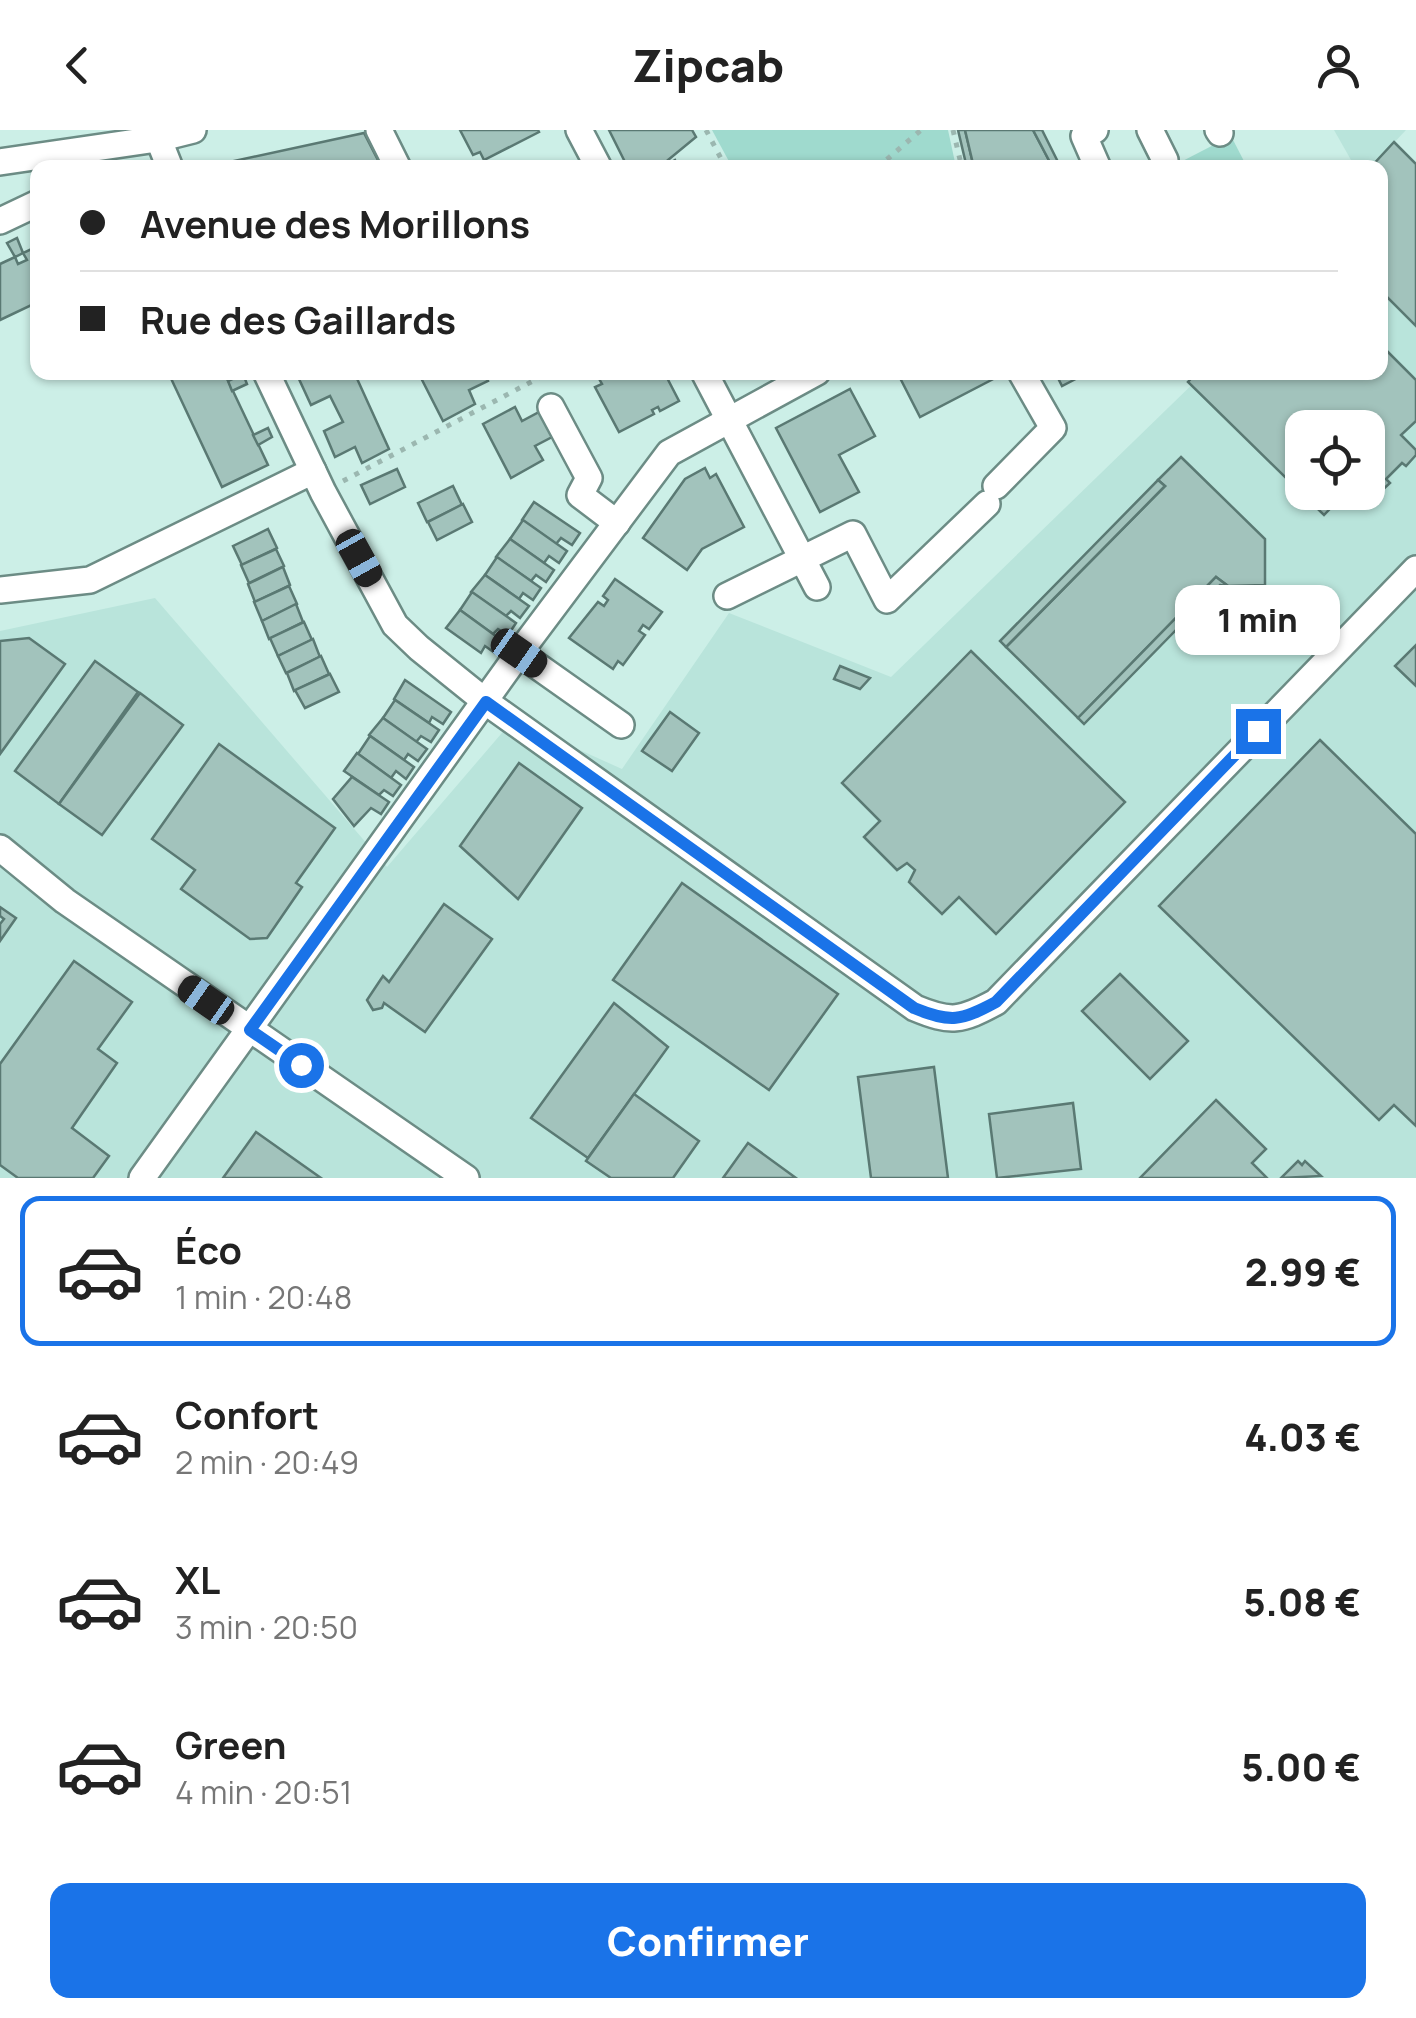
<!DOCTYPE html>
<html lang="fr">
<meta charset="utf-8">
<style>
body{margin:0;font-family:Manrope,sans-serif;background:#f2f2f2;color:#222;height:100vh;display:flex;flex-direction:column;font-size:38px;white-space:nowrap}
*{box-sizing:border-box;margin:0}
p{font-size:32px;color:#767676}
.icon{flex:none;width:55px;height:55px;fill:none;stroke:currentColor;stroke-width:2;stroke-linecap:round;stroke-linejoin:round}
.map{position:relative;height:1048px;overflow:hidden}
.panel{display:flex;flex-direction:column;background:#fff;flex:1}
.panel>*{flex:none}
.hud{position:absolute;left:30px;top:30px;width:1358px;height:220px;border-radius:20px;box-shadow:0 2px 8px #0004;display:grid;align-content:center;height:220px;padding:0 50px;background:#fff}
.controls{position:absolute;left:1285px;top:280px;display:grid;gap:20px}
.controls a{display:grid;place-items:center;width:100px;height:100px;border-radius:20px;background:#fff;box-shadow:0 2px 8px #0004;font-size:50px}
.end{position:absolute;width:45px;height:45px;margin:-22px;border:12px solid #1a73e8;background:#fff;box-shadow:0 0 0 5px #fff}
.from{border-radius:50%}
.bubble{position:absolute;height:70px;border-radius:20px;background:#fff;box-shadow:0 2px 8px #0004;font-size:32px;font-weight:800;line-height:70px;text-align:center}
.car{position:absolute;width:30px;height:60px;margin:-30px -15px;border-radius:12px;box-shadow:0 0 8px 2px #0007;background:linear-gradient(#222 24%,#8ab4d8 0 40%,#222 0 76%,#8ab4d8 0 86%,#222 0)}
.hud b{display:flex;align-items:center;gap:35px;height:95px;font-size:38px}
.hud b+b{border-top:2px solid #e0e0e0}
.hud i{width:25px;height:25px;background:#222}
ul{padding:18px 0 0;list-style:none}
li{display:flex;align-items:center;gap:30px;height:150px;margin:0 20px 15px;padding:0 30px;border:5px solid transparent;border-radius:20px}
li div{flex:1}
li b{display:block;font-size:38px}
li em{font-style:normal;font-weight:800}
li.current{border-color:#1a73e8}
li>.icon{width:90px;height:90px;stroke-width:1.5}
.action{display:flex;gap:20px;margin-top:auto;padding:20px 50px}
.action a{flex:1;height:115px;border-radius:20px;background:#1a73e8;color:#fff;font-size:40px;font-weight:800;line-height:115px;text-align:center}
header{display:flex;justify-content:space-between;align-items:center;height:130px;padding:0 50px;background:#fff;font-size:45px;font-weight:800}
.map>svg:first-child{display:block}
</style>
<header><svg class="icon" aria-label="back" viewBox="0 0 24 24"><path d="M15 5l-7 7 7 7"/></svg>Zipcab<svg class="icon" aria-label="person" viewBox="0 0 24 24"><circle cx="12" cy="8" r="4"/><path d="M4 21q1-7 8-7t8 7"/></svg></header>
<div class="map">
<svg width="1416" height="1048" viewBox="0 0 1416 1048">
<rect width="100%" height="100%" fill="#ccefe7"/>
<!-- built -->
<g fill="#b9e4db" fill-rule="evenodd">
<path d="M1334,0H1406L1370,38L1355,37Z"/>
<path d="M1416,37V1048H0V501L155,468L387,737L513,590L622,639L729,483L891,547L1204,243L1380,242V72ZM1302,298H1368V362H1302Z"/>
</g>
<!-- green -->
<g fill="#9fdace">
<path d="M712,0H948L956,37H732Z"/>
<path d="M1231,6L1247,37L1169,38Z"/>
</g>
<!-- building -->
<g fill="#a2c3bc" stroke="#5a7973" stroke-width="2.5">
<path d="M460,0H538L539,2L484,30L480,22L473,25Z"/>
<path d="M609,0H692L696,7L668,30L670,33L675,30L679,38H628Z"/>
<path d="M958,0H965L974,38H967Z"/>
<path d="M965,0H1033L1053,38H974Z"/>
<path d="M1033,0H1042L1061,38H1053Z"/>
<path d="M364,3L382,38L211,36Z"/>
<path d="M1394,12L1416,34V196L1380,160V38H1370Z"/>
<path d="M17,108L23,123L15,127L7,113Z"/>
<path d="M38,116V172L0,190V134L15,127L18,134L27,130L23,123Z"/>
<path d="M1380,214L1416,250V291L1401,305L1416,320V325L1406,336L1402,333L1386,349L1390,353L1376,366L1368,358V298H1302V362H1346L1324,385L1188,252L1197,242H1380Z"/>
<path d="M168,242H224L268,335L222,357Z"/>
<path d="M313,242H354L389,319L362,333L355,317L335,327L324,301L343,292L330,266L311,275L299,249Z"/>
<path d="M418,242H484L488,251L469,260L475,274L443,291Z"/>
<path d="M606,242H664L679,271L660,281L658,277L652,280L654,284L619,302L595,257L602,254L598,247Z"/>
<path d="M897,242H997L999,246L920,287Z"/>
<path d="M1055,242H1089L1062,256Z"/>
<path d="M243,244L247,254L232,261L228,251Z"/>
<path d="M850,259L875,306L839,325L859,362L820,382L776,298Z"/>
<path d="M515,277L522,291L541,281L554,306L535,316L543,330L511,348L483,294Z"/>
<path d="M268,298L272,307L258,315L253,305Z"/>
<path d="M1181,327L1265,409V455L1228,456L1216,447L1078,588L1006,517L1165,356L1158,350Z"/>
<path d="M705,338L710,348L716,344L744,397L702,419L687,440L643,408L685,349Z"/>
<path d="M397,339L405,357L370,374L361,355Z"/>
<path d="M1158,350L1165,356L1006,517L1000,511Z"/>
<path d="M453,356L462,375L427,392L418,373Z"/>
<path d="M534,372L580,403L572,415L561,408L556,414L522,390Z"/>
<path d="M463,374L472,392L437,410L428,392Z"/>
<path d="M523,390L567,421L559,433L549,426L544,433L510,409Z"/>
<path d="M268,399L277,418L242,435L233,416Z"/>
<path d="M510,409L554,440L546,452L536,445L531,451L496,427Z"/>
<path d="M276,419L284,436L249,453L241,435Z"/>
<path d="M497,427L541,458L533,470L523,463L519,469L485,445Z"/>
<path d="M283,437L290,455L255,472L248,454Z"/>
<path d="M485,445L529,476L520,488L511,481L506,486L471,462Z"/>
<path d="M1216,447L1228,456L1220,455L1084,594L1078,588Z"/>
<path d="M615,449L662,482L649,499L643,495L639,501L645,505L623,535L618,531L613,539L569,508L598,472L604,476L608,470L603,466Z"/>
<path d="M289,456L297,474L262,491L254,472Z"/>
<path d="M472,462L516,493L508,505L498,499L493,504L460,480Z"/>
<path d="M296,474L303,492L269,509L262,491Z"/>
<path d="M460,480L504,512L495,523L485,516L481,523L446,498Z"/>
<path d="M304,492L312,510L278,526L270,508Z"/>
<path d="M29,508L65,534L0,624V511Z"/>
<path d="M313,509L320,527L286,543L278,526Z"/>
<path d="M1416,515V556L1395,536Z"/>
<path d="M971,521L1125,672L996,804L959,767L942,784L909,752L915,740L907,733L897,740L864,707L880,691L842,653Z"/>
<path d="M321,526L329,544L294,561L287,543Z"/>
<path d="M95,531L138,562L59,674L15,641Z"/>
<path d="M840,536L870,548L860,559L834,549Z"/>
<path d="M330,544L339,562L305,578L295,560Z"/>
<path d="M405,550L451,582L443,594L432,587L429,593L394,569Z"/>
<path d="M140,563L183,595L102,705L59,674Z"/>
<path d="M395,570L439,600L431,612L421,606L416,612L383,588Z"/>
<path d="M670,582L699,603L672,641L642,621Z"/>
<path d="M383,588L427,619L418,631L408,624L404,630L369,605Z"/>
<path d="M370,606L414,637L406,649L396,641L391,648L358,624Z"/>
<path d="M1320,610L1416,704V996L1394,975L1379,990L1159,776Z"/>
<path d="M219,614L335,698L296,753L302,757L267,808L250,809L181,759L195,740L152,709Z"/>
<path d="M357,623L401,655L393,666L384,660L379,665L344,641Z"/>
<path d="M519,633L582,678L518,769L460,716Z"/>
<path d="M352,647L389,672L381,684L371,678L354,696L333,669Z"/>
<path d="M682,753L838,864L769,960L613,850Z"/>
<path d="M444,774L492,809L425,902L384,873L382,878L373,880L367,870L383,846L389,852Z"/>
<path d="M0,777L16,788L0,811V794L4,789L0,786Z"/>
<path d="M74,831L132,872L98,919L117,933L72,998L109,1026L93,1048H18L0,1035V934Z"/>
<path d="M1120,844L1188,911L1150,949L1082,881Z"/>
<path d="M614,873L668,917L588,1028L531,988Z"/>
<path d="M934,937L948,1048H871L858,947Z"/>
<path d="M634,964L699,1011L673,1048H611L586,1031Z"/>
<path d="M1216,970L1266,1019L1252,1033L1267,1048H1140Z"/>
<path d="M1073,973L1081,1039L997,1048L989,984Z"/>
<path d="M256,1002L321,1048H223Z"/>
<path d="M748,1013L796,1048H723Z"/>
<path d="M1298,1031L1302,1035L1305,1031L1321,1046L1281,1048Z"/>
</g>
<g fill="none" stroke-linecap="round" stroke-linejoin="round">
<!-- minor casing -->
<g stroke="#6c8c85" stroke-width="30">
<g id="minor">
<path d="M155,0L170,38"/>
<path d="M379,0L398,38"/>
<path d="M579,0L599,38"/>
<path d="M1095,0L1084,6L1098,38"/>
<path d="M1150,0L1165,30"/>
<path d="M1218,0L1220,3"/>
<path d="M0,32L157,9L193,0"/>
<path d="M0,91L38,73"/>
<path d="M266,242L323,362L395,495L419,518L486,572L915,878C951,893 961,891 996,872L1416,439"/>
<path d="M704,242L817,457"/>
<path d="M551,277L589,348L580,365L617,393"/>
<path d="M996,356L1053,298L1021,242"/>
<path d="M0,460L90,450L313,341"/>
<path d="M727,466L853,404L887,470L987,374"/>
<path d="M519,523L621,595"/>
<path d="M0,718L65,771L466,1048"/>
<path d="M142,1048L519,523L669,323L817,242"/>
</g>
</g>
<!-- path -->
<g stroke="#9bb7b0" stroke-width="5" stroke-dasharray="5 8" stroke-linecap="butt">
<path d="M706,0L726,38"/>
<path d="M953,0L962,38"/>
<path d="M877,38L921,0"/>
<path d="M343,351L550,242"/>
</g>
<!-- minor -->
<use href="#minor" stroke="#fff" stroke-width="25"/>
</g>
<g fill="none" stroke-linecap="round" stroke-linejoin="round">
<!-- route -->
<path stroke="#1a73e8" stroke-width="12" d="M301,935L250,900L486,572L914,878C951,893 961,891 996,872L1258,601"/>
</g>
</svg>
<div class="controls">
<a><svg class="icon" aria-label="locate" viewBox="0 0 24 24"><circle cx="12" cy="12" r="6"/><path d="M12 2v4M12 18v4M2 12h4M18 12h4"/></svg></a>
</div>
<i class="end from" style="left:301px;top:935px"></i>
<i class="end" style="left:1258px;top:601px"></i>
<div class="bubble" style="left:1175px;top:455px;width:165px">1 min</div>
<i class="car" style="left:359px;top:428px;rotate:151deg"></i>
<i class="car" style="left:519px;top:523px;rotate:125deg"></i>
<i class="car" style="left:206px;top:870px;rotate:305deg"></i>
<div class="hud">
<b><i class="from"></i>Avenue des Morillons</b>
<b><i></i>Rue des Gaillards</b>
</div>
</div>
<section class="panel">
<ul>
<li class="current"><svg class="icon" aria-label="car" viewBox="0 0 24 24"><path d="M5 17H2v-5l4-1 3-4h7l3 4 3 1v5h-3M9 17h6M6 11h13"/><circle cx="7" cy="17" r="2"/><circle cx="17" cy="17" r="2"/></svg><div><b>Éco</b><p>1 min · 20:48</p></div><em>2.99 €</em></li>
<li><svg class="icon" aria-label="car" viewBox="0 0 24 24"><path d="M5 17H2v-5l4-1 3-4h7l3 4 3 1v5h-3M9 17h6M6 11h13"/><circle cx="7" cy="17" r="2"/><circle cx="17" cy="17" r="2"/></svg><div><b>Confort</b><p>2 min · 20:49</p></div><em>4.03 €</em></li>
<li><svg class="icon" aria-label="car" viewBox="0 0 24 24"><path d="M5 17H2v-5l4-1 3-4h7l3 4 3 1v5h-3M9 17h6M6 11h13"/><circle cx="7" cy="17" r="2"/><circle cx="17" cy="17" r="2"/></svg><div><b>XL</b><p>3 min · 20:50</p></div><em>5.08 €</em></li>
<li><svg class="icon" aria-label="car" viewBox="0 0 24 24"><path d="M5 17H2v-5l4-1 3-4h7l3 4 3 1v5h-3M9 17h6M6 11h13"/><circle cx="7" cy="17" r="2"/><circle cx="17" cy="17" r="2"/></svg><div><b>Green</b><p>4 min · 20:51</p></div><em>5.00 €</em></li>
</ul>
<div class="action"><a>Confirmer</a></div>
</section>
